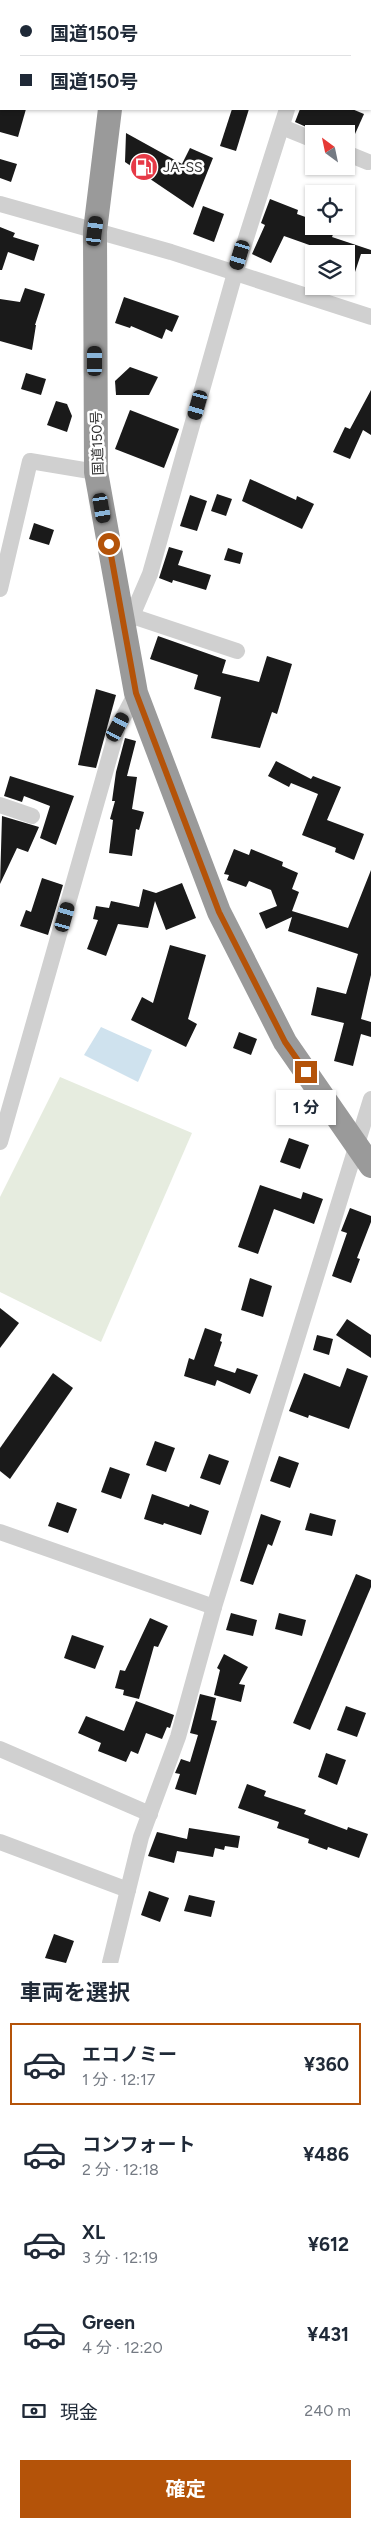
<!DOCTYPE html>
<html lang="ja">
<meta charset="utf-8">
<style>
body{margin:0;font-family:Figtree,"Noto Sans JP",sans-serif;background:#f6f6f7;color:#1f2937;height:100vh;display:flex;flex-direction:column;font-size:19px;white-space:nowrap}
*{box-sizing:border-box;margin:0}
p{font-size:16px;color:#747a83}
.icon{flex:none;width:28px;height:28px;fill:none;stroke:currentColor;stroke-width:2;stroke-linecap:round;stroke-linejoin:round}
.map{position:relative;height:1963px;overflow:hidden}
.side{display:flex;flex-direction:column;background:#fff;flex:1}
.side>*{flex:none}
.banner{position:absolute;left:0px;top:0px;width:371px;height:110px;box-shadow:0 1px 4px #0004;display:grid;align-content:center;height:110px;padding:0 20px;background:#fff}
.needle{width:32px;rotate:327deg}
.controls{position:absolute;left:305px;top:125px;display:grid;gap:10px}
.controls a{display:grid;place-items:center;width:50px;height:50px;border-radius:0px;background:#fff;box-shadow:0 1px 4px #0004;font-size:25px}
.end{position:absolute;width:22px;height:22px;margin:-11px;border:6px solid #b45309;background:#fff;box-shadow:0 0 0 2px #fff}
.from{border-radius:50%}
.bubble{position:absolute;height:35px;border-radius:0px;background:#fff;box-shadow:0 1px 4px #0004;font-size:16px;font-weight:700;line-height:35px;text-align:center}
.car{position:absolute;width:15px;height:30px;margin:-15px -8px;border-radius:6px;box-shadow:0 0 4px 1px #0007;background:linear-gradient(#222 24%,#8ab4d8 0 40%,#222 0 76%,#8ab4d8 0 86%,#222 0)}
.banner b{display:flex;align-items:center;gap:18px;height:48px;font-size:19px}
.banner b+b{border-top:1px solid #e0e1e3}
.banner i{width:12px;height:12px;background:#1f2937}
ul{padding:0;list-style:none}
li{display:flex;align-items:center;gap:15px;height:82px;margin:0 10px 8px;padding:0 10px;border:2px solid transparent;border-radius:0px}
li div{flex:1}
li b{display:block;font-size:19px}
li em{font-style:normal;font-weight:700}
li.active{border-color:#b45309}
li>.icon{width:45px;height:45px;stroke-width:1.5}
h2{padding:0 20px;font-size:22px;line-height:60px}
.pay{display:flex;align-items:center;gap:12px;height:55px;padding:0 20px;font-size:19px}
.pay p{margin-inline-start:auto}
.button{display:flex;gap:10px;margin-top:auto;padding:10px 20px}
.button a{flex:1;height:58px;border-radius:0px;background:#b45309;color:#fff;font-size:20px;font-weight:700;line-height:58px;text-align:center}
.map>svg:first-child{display:block}
</style>
<div class="map">
<svg width="371" height="1963" viewBox="0 0 371 1963">
<rect width="100%" height="100%" fill="#fff"/>
<!-- green -->
<path fill="#e6ecdf" d="M60,1077L192,1133L101,1342L0,1292V1197Z"/>
<!-- water -->
<path fill="#cfe2ee" d="M101,1027L152,1050L138,1082L84,1055Z"/>
<!-- building -->
<g fill="#1a1a1a">
<path d="M0,109H26L18,137L0,132Z"/>
<path d="M232,109H249L236,151L220,146Z"/>
<path d="M300,109H352L364,114L355,134H322L295,122Z"/>
<path d="M126,133L182,164L190,148L213,158L193,208L125,162Z"/>
<path d="M0,159L17,164L11,182L0,178Z"/>
<path d="M270,199L298,210L297,214L314,220V226L334,232L332,237L371,250V254H361L349,290H346V254H312L315,247L284,236L271,263L252,254L265,225L261,223Z"/>
<path d="M203,206L224,214L214,242L193,234Z"/>
<path d="M0,227L15,233L13,237L39,245L34,261L8,252L2,270H0Z"/>
<path d="M25,288L45,294L35,325H36L32,350L0,341V299L20,302Z"/>
<path d="M124,297L179,316L172,332L166,329L162,339L131,326L130,328L115,323Z"/>
<path d="M130,367L158,377L149,395H116L115,381Z"/>
<path d="M26,373L46,379L41,395L21,389Z"/>
<path d="M371,390V435L363,430L350,459L333,452L345,427L350,429Z"/>
<path d="M56,401L67,404L72,416L67,432L47,425Z"/>
<path d="M130,410L179,429L164,468L115,449Z"/>
<path d="M250,479L296,500L297,496L314,504L302,529L242,501Z"/>
<path d="M217,494L232,499L226,516L211,511Z"/>
<path d="M190,495L207,501L197,531L180,526Z"/>
<path d="M34,523L54,530L49,545L29,539Z"/>
<path d="M169,547L183,551L178,565L211,575L206,590L173,580L172,583L159,578Z"/>
<path d="M228,548L243,553L240,564L224,560Z"/>
<path d="M158,636L226,660L222,673L259,682L267,656L292,664L277,714L272,712L260,748L211,738L221,697L194,689L198,675L150,659Z"/>
<path d="M96,689L116,695L96,768L78,765Z"/>
<path d="M125,738L136,741L127,776L137,777L132,809L144,812L139,830L136,829L132,856L109,853L113,820L110,819L115,801H112L116,772Z"/>
<path d="M276,761L311,779L313,776L341,787L327,820L364,834L354,860L335,852L336,848L302,835L318,794L291,783L289,787L268,776Z"/>
<path d="M10,776L74,796L56,845L40,838L50,806L24,796L22,802L4,796Z"/>
<path d="M2,816L39,827L28,852L17,848L0,884Z"/>
<path d="M234,849L249,855L251,849L283,862L282,866L298,873L292,889L299,892L292,911L348,928L371,870V975L361,1019L371,1022V1037L361,1034L353,1066L334,1061L344,1023L311,1015L317,987L346,994L358,954L288,931L292,917L266,929L259,913L277,906L271,890L249,881L246,887L227,880L229,875L224,874Z"/>
<path d="M42,878L63,885L48,935L20,926L26,910L31,912Z"/>
<path d="M182,883L196,918L166,930L155,901L148,928L118,924L106,956L87,949L98,920L93,919L96,906L109,908L111,901L139,907L143,889L156,893Z"/>
<path d="M170,945L206,955L188,1019L197,1024L186,1047L131,1020L142,997L153,1003Z"/>
<path d="M239,1032L257,1039L251,1055L233,1048Z"/>
<path d="M289,1138L309,1145L300,1169L280,1162Z"/>
<path d="M260,1185L301,1199L303,1192L323,1199L314,1224L274,1209L258,1254L238,1247Z"/>
<path d="M350,1208L371,1216V1222L357,1258L360,1259L351,1283L332,1276L347,1233L341,1231Z"/>
<path d="M250,1278L272,1286L263,1317L241,1310Z"/>
<path d="M0,1308L19,1323L0,1348Z"/>
<path d="M347,1319L371,1335V1358L336,1335Z"/>
<path d="M205,1328L222,1334L220,1341L222,1342L214,1366L235,1373L237,1368L258,1375L250,1394L217,1380L215,1386L184,1376L189,1358L194,1360Z"/>
<path d="M317,1335L333,1339L329,1355L313,1350Z"/>
<path d="M347,1368L368,1376L349,1429L309,1415L308,1418L289,1411L304,1373L340,1387Z"/>
<path d="M53,1373L73,1388L10,1479L0,1471V1448Z"/>
<path d="M155,1441L175,1448L166,1472L146,1465Z"/>
<path d="M209,1454L229,1461L220,1485L200,1478Z"/>
<path d="M279,1456L299,1463L290,1488L270,1481Z"/>
<path d="M110,1467L130,1474L121,1499L101,1492Z"/>
<path d="M152,1494L189,1507L190,1504L209,1511L201,1535L164,1523L163,1525L144,1519Z"/>
<path d="M57,1502L77,1509L68,1533L48,1526Z"/>
<path d="M310,1513L336,1520L332,1536L305,1530Z"/>
<path d="M261,1514L281,1521L272,1546L268,1544L253,1585L240,1581Z"/>
<path d="M356,1574L371,1580V1587L310,1730L293,1723Z"/>
<path d="M231,1613L257,1620L253,1636L226,1630Z"/>
<path d="M279,1613L306,1620L302,1636L275,1629Z"/>
<path d="M150,1618L168,1626L158,1647L154,1646L139,1699L123,1695L124,1690L115,1688L120,1670L125,1671Z"/>
<path d="M72,1635L104,1646L95,1669L64,1658Z"/>
<path d="M224,1654L248,1667L239,1684L245,1685L241,1702L214,1695L220,1670L217,1668Z"/>
<path d="M200,1694L216,1698L211,1720L217,1721L196,1795L175,1789L180,1774L175,1773L181,1759L190,1762L198,1735L190,1733Z"/>
<path d="M136,1701L174,1715L170,1728L167,1727L162,1739L146,1733L138,1754L131,1751L126,1762L98,1751L101,1743L78,1733L86,1716L124,1731Z"/>
<path d="M346,1706L366,1713L357,1737L337,1730Z"/>
<path d="M326,1753L346,1760L337,1785L318,1777Z"/>
<path d="M247,1784L266,1791L264,1796L306,1810L304,1814L347,1830L348,1827L368,1834L359,1858L328,1847L327,1850L308,1843L309,1839L277,1828L279,1822L238,1808Z"/>
<path d="M189,1828L240,1836L238,1848L225,1846L224,1850L215,1848L213,1857L177,1851L174,1863L148,1856L157,1832L187,1839Z"/>
<path d="M149,1891L169,1898L160,1922L141,1915Z"/>
<path d="M189,1895L215,1901L211,1917L184,1911Z"/>
<path d="M54,1934L74,1941L66,1963L45,1958Z"/>
</g>
<g fill="none" stroke-linecap="round" stroke-linejoin="round">
<!-- minor -->
<g stroke="#d0d0d0" stroke-width="16">
<path d="M321,1V0"/>
<path d="M370,102H371"/>
<path d="M282,127L314,140"/>
<path d="M346,153L368,162"/>
<path d="M0,204L171,252L371,317"/>
<path d="M0,589L30,461L96,472"/>
<path d="M132,616L237,651"/>
<path d="M125,632L150,574L235,273L287,109"/>
<path d="M0,805L32,816"/>
<path d="M0,1142L118,727L136,693"/>
<path d="M0,1532L214,1607"/>
<path d="M0,1749L150,1814"/>
<path d="M0,1842L128,1890"/>
<path d="M110,1963L141,1837L178,1737L214,1607L371,1099"/>
</g>
<!-- highway -->
<g stroke="#9a9a9a" stroke-width="24">
<path d="M125,1V0"/>
<path d="M110,109L95,231L96,472L136,693L219,912L285,1042L371,1166"/>
</g>
</g>
<g fill="none" stroke-linecap="round" stroke-linejoin="round">
<!-- route -->
<path stroke="#b45309" stroke-width="6" d="M109,544L136,693L219,912L285,1042L306,1072"/>
</g>
<!-- icons -->
<defs>
<g id="fuel-disc" transform="scale(1.4375)"><circle r="9.5" fill="#e63946" stroke="#fff"/><path d="M-5.5-6h7V0h2V4h1.3V-2.5L3-4.5l.8-.8L6-3V5H2.5V1h-1V6h-7ZM-4.2-4.7v3.2H.2V-4.7Z" fill="#fff"/></g>
</defs>
<g fill-rule="evenodd">
<use href="#fuel-disc" x="144" y="167"/>
</g>
<g text-anchor="middle" stroke-width="5" stroke-linejoin="round" paint-order="stroke">
<!-- poi labels -->
<g font-size="14" fill="#333" stroke="#fff" text-anchor="start">
<text x="163" y="172">JA-SS</text>
</g>
<!-- street labels -->
<g font-size="14" fill="#333" stroke="#fff">
<text transform="translate(97 443) rotate(-92)" y="5">国道150号</text>
</g>
</g>
</svg>
<div class="controls">
<a><svg class="needle" viewBox="-14 -14 28 28"><path d="M0-13l5 13h-10z" fill="#e53935"/><path d="M0 13l5-13h-10z" fill="#747a83"/></svg></a>
<a><svg class="icon" aria-label="locate" viewBox="0 0 24 24"><circle cx="12" cy="12" r="6"/><path d="M12 2v4M12 18v4M2 12h4M18 12h4"/></svg></a>
<a><svg class="icon" aria-label="layers" viewBox="0 0 24 24"><path d="M12 4l9 5-9 5-9-5zM3 14l9 5 9-5"/></svg></a>
</div>
<i class="end from" style="left:109px;top:544px"></i>
<i class="end" style="left:306px;top:1072px"></i>
<div class="bubble" style="left:276px;top:1090px;width:60px">1 分</div>
<i class="car" style="left:95px;top:231px;rotate:7deg"></i>
<i class="car" style="left:240px;top:255px;rotate:197deg"></i>
<i class="car" style="left:95px;top:361px;rotate:0deg"></i>
<i class="car" style="left:198px;top:405px;rotate:196deg"></i>
<i class="car" style="left:102px;top:508px;rotate:170deg"></i>
<i class="car" style="left:118px;top:727px;rotate:28deg"></i>
<i class="car" style="left:65px;top:917px;rotate:16deg"></i>
<div class="banner">
<b><i class="from"></i>国道150号</b>
<b><i></i>国道150号</b>
</div>
</div>
<section class="side">
<h2>車両を選択</h2>
<ul>
<li class="active"><svg class="icon" aria-label="car" viewBox="0 0 24 24"><path d="M5 17H2v-5l4-1 3-4h7l3 4 3 1v5h-3M9 17h6M6 11h13"/><circle cx="7" cy="17" r="2"/><circle cx="17" cy="17" r="2"/></svg><div><b>エコノミー</b><p>1 分 · 12:17</p></div><em>¥360</em></li>
<li><svg class="icon" aria-label="car" viewBox="0 0 24 24"><path d="M5 17H2v-5l4-1 3-4h7l3 4 3 1v5h-3M9 17h6M6 11h13"/><circle cx="7" cy="17" r="2"/><circle cx="17" cy="17" r="2"/></svg><div><b>コンフォート</b><p>2 分 · 12:18</p></div><em>¥486</em></li>
<li><svg class="icon" aria-label="car" viewBox="0 0 24 24"><path d="M5 17H2v-5l4-1 3-4h7l3 4 3 1v5h-3M9 17h6M6 11h13"/><circle cx="7" cy="17" r="2"/><circle cx="17" cy="17" r="2"/></svg><div><b>XL</b><p>3 分 · 12:19</p></div><em>¥612</em></li>
<li><svg class="icon" aria-label="car" viewBox="0 0 24 24"><path d="M5 17H2v-5l4-1 3-4h7l3 4 3 1v5h-3M9 17h6M6 11h13"/><circle cx="7" cy="17" r="2"/><circle cx="17" cy="17" r="2"/></svg><div><b>Green</b><p>4 分 · 12:20</p></div><em>¥431</em></li>
</ul>
<div class="pay"><svg class="icon" aria-label="cash" viewBox="0 0 24 24"><path d="M3 7h18v10H3z"/><circle cx="12" cy="12" r="2"/></svg>現金<p>240 m</p></div>
<div class="button"><a>確定</a></div>
</section>
